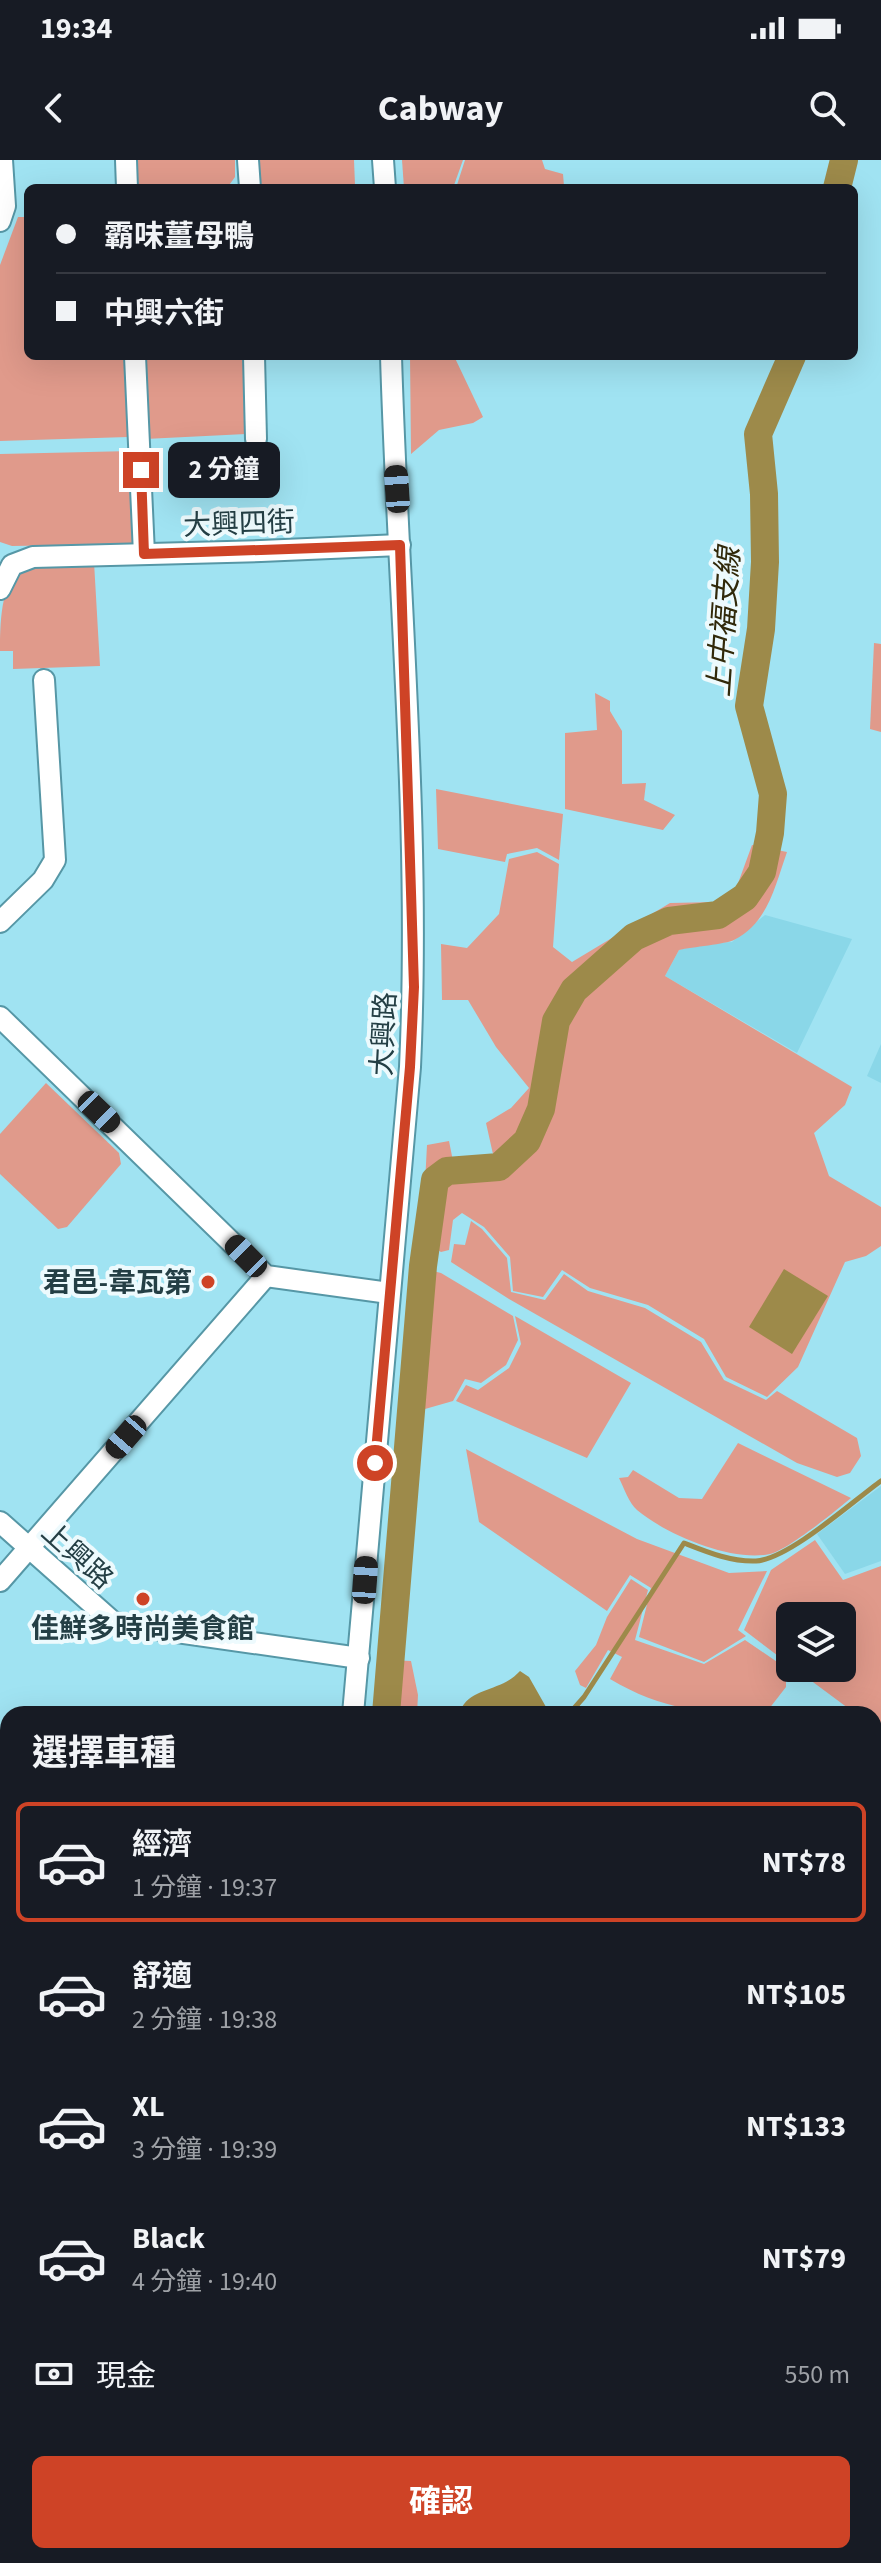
<!DOCTYPE html>
<html lang="zh-TW">
<meta charset="utf-8">
<style>
body{margin:0;font-family:"Source Sans 3","Noto Sans TC",sans-serif;background:#20242c;color:#f1f3f6;height:100vh;display:flex;flex-direction:column;font-size:30px;white-space:nowrap}
*{box-sizing:border-box;margin:0}
p{font-size:26px;color:#9ea1a6}
.icon{flex:none;width:44px;height:44px;fill:none;stroke:currentColor;stroke-width:2;stroke-linecap:round;stroke-linejoin:round}
.map{position:relative;flex:1;overflow:hidden}
.side{position:absolute;left:0px;top:1546px;width:882px;height:858px;display:flex;flex-direction:column;background:#171b24;border-radius:24px 24px 0 0;box-shadow:0 8px 32px #0002}
.side>*{flex:none}
.top-card{position:absolute;left:24px;top:24px;width:834px;height:176px;border-radius:12px;box-shadow:0 8px 32px #0002;display:grid;align-content:center;height:176px;padding:0 32px;background:#171b24}
.controls{position:absolute;left:776px;top:1442px;display:grid;gap:16px}
.controls a{display:grid;place-items:center;width:80px;height:80px;border-radius:12px;background:#171b24;box-shadow:0 8px 32px #0002;font-size:40px}
.end{position:absolute;width:36px;height:36px;margin:-18px;border:10px solid #ce4326;background:#fff;box-shadow:0 0 0 4px #fff}
.from{border-radius:50%}
.bubble{position:absolute;height:56px;border-radius:12px;background:#171b24;box-shadow:0 8px 32px #0002;font-size:26px;font-weight:700;line-height:56px;text-align:center}
.car{position:absolute;width:24px;height:48px;margin:-24px -12px;border-radius:10px;box-shadow:0 0 6px 2px #0007;background:linear-gradient(#222 24%,#8ab4d8 0 40%,#222 0 76%,#8ab4d8 0 86%,#222 0)}
.top-card b{display:flex;align-items:center;gap:28px;height:76px;font-size:30px}
.top-card b+b{border-top:2px solid #363941}
.top-card i{width:20px;height:20px;background:#f1f3f6}
ul{padding:0;list-style:none}
li{display:flex;align-items:center;gap:24px;height:120px;margin:0 16px 12px;padding:0 16px;border:4px solid transparent;border-radius:12px}
li div{flex:1}
li b{display:block;font-size:30px}
li em{font-style:normal;font-weight:700}
li.current{border-color:#ce4326}
li>.icon{width:72px;height:72px;stroke-width:1.5}
h2{padding:0 32px;font-size:36px;line-height:96px}
.pay{display:flex;align-items:center;gap:20px;height:88px;padding:0 32px;font-size:30px}
.pay p{margin-inline-start:auto}
.button{display:flex;gap:16px;margin-top:auto;padding:16px 32px}
.button a{flex:1;height:92px;border-radius:12px;background:#ce4326;color:#fff;font-size:32px;font-weight:700;line-height:92px;text-align:center}
.status{display:flex;justify-content:space-between;align-items:center;height:56px;padding:0 40px;background:#171b24;direction:ltr}
.status svg{height:22px;fill:currentColor}
header{display:flex;justify-content:space-between;align-items:center;height:104px;padding:0 32px;background:#171b24;font-size:36px;font-weight:700}
.map>svg:first-child{display:block}
</style>
<div class="status"><b>19:34</b><svg viewBox="0 0 49 12"><path d="M0 12V9h3v3zM5 12V6h3v6zM10 12V3h3v9zM15 12V0h3v12zM26 1h20v11H26zM47 4h2v5h-2z"/></svg></div>
<header><svg class="icon" aria-label="back" viewBox="0 0 24 24"><path d="M15 5l-7 7 7 7"/></svg>Cabway<svg class="icon" aria-label="search" viewBox="0 0 24 24"><circle cx="10" cy="10" r="6"/><path d="M15 15l6 6"/></svg></header>
<div class="map">
<svg width="881" height="2403" viewBox="0 0 881 2403">
<rect width="100%" height="100%" fill="#a0e3f2"/>
<!-- built -->
<g fill="#8ad7e8">
<path d="M765,755L852,779L797,893L665,816L679,790L699,784L732,782Z"/>
<path d="M881,884V923L867,916Z"/>
<path d="M881,1326V1401L845,1414L817,1374Z"/>
</g>
<!-- green -->
<g fill="#e09a8b">
<path d="M135,0H235V17L227,28H143L135,22Z"/>
<path d="M252,0H354L355,25L253,28Z"/>
<path d="M402,0H463L453,28H404Z"/>
<path d="M465,0H542L545,9L563,14L564,26L456,28Z"/>
<path d="M18,57H28V196H125L128,277L0,281V105Z"/>
<path d="M142,196H243L246,274L145,279Z"/>
<path d="M410,196H454L483,257L473,263L439,270L411,294Z"/>
<path d="M132,291L138,384L12,386L0,382V294Z"/>
<path d="M94,402L100,506L13,509V491H0C0,468 0,419 23,408C33,403 79,403 94,402Z"/>
<path d="M874,483L881,484V572L870,569Z"/>
<path d="M595,533L610,541V551L622,571V624L646,623L644,640L675,655L663,670L565,649V573L597,570Z"/>
<path d="M436,629L563,654L559,700L537,688L507,694L505,702L438,689Z"/>
<path d="M752,685L787,692C775,726 768,763 734,780C726,784 692,787 679,790L665,816L852,927L845,945L814,973L829,1016L881,1047V1086L866,1096L845,1102L798,1207L767,1237L726,1217L704,1179L648,1145L590,1128L562,1110L543,1137L513,1131L510,1097L484,1067L462,1053L453,1060L449,1090L441,1092L422,1080L427,985L449,981L456,1016L497,1012L486,963L511,948L529,928L496,887L468,840H442L441,784L467,788L499,754L509,699L537,692L559,704L553,787L572,802L670,743L716,742L737,726Z"/>
<path d="M46,923L119,993L121,1004L67,1067L58,1069L0,1014V974Z"/>
<path d="M471,1061L482,1069L507,1098L511,1132L545,1140L564,1114L588,1131L645,1148L701,1182L724,1220L766,1240L777,1231L857,1278L861,1296L850,1313L837,1317L797,1303L509,1139L451,1102L454,1084L465,1085Z"/>
<path d="M429,1110L441,1113L513,1156L518,1180L506,1205L481,1223L465,1219L453,1241L418,1251Z"/>
<path d="M515,1156L631,1223L587,1298L456,1241L466,1225L478,1230L509,1208L521,1184Z"/>
<path d="M738,1283L851,1338C837,1350 786,1391 770,1394C731,1402 667,1375 637,1350C629,1343 624,1328 619,1318L628,1317L633,1310L679,1338L702,1339Z"/>
<path d="M466,1289L637,1379L729,1413L767,1411L738,1470L746,1476L704,1502L639,1477L651,1428L630,1415L607,1451L479,1362Z"/>
<path d="M815,1380L843,1420L881,1406V1573L874,1568V1554H856L794,1508H842V1456H790V1505L744,1470L771,1410Z"/>
<path d="M631,1419L648,1430L635,1480L704,1504L745,1480L786,1508V1527L765,1554C705,1554 662,1550 610,1519L622,1497L608,1490L586,1528L580,1525L575,1511L596,1485L607,1457Z"/>
<path d="M387,1500L411,1501L418,1535L417,1554H380Z"/>
<path d="M874,1815L881,1821V1883L874,1893Z"/>
<path d="M881,1972V2062L874,2061V1982Z"/>
<path d="M0,2025L8,2029V2099L0,2104Z"/>
<path d="M874,2122L881,2123V2167L874,2164Z"/>
<path d="M303,2396H489L491,2403H303Z"/>
</g>
<!-- water -->
<g fill="#9d8a4a">
<path d="M784,1109L828,1136L792,1194L749,1167Z"/>
<path d="M520,1511L529,1517L550,1554H464L462,1547C474,1527 502,1531 520,1511Z"/>
</g>
<g fill="none" stroke-linecap="round" stroke-linejoin="round">
<!-- stream -->
<path stroke="#9d8a4a" stroke-width="5" d="M569,1554L584,1537L684,1383C707,1392 731,1402 756,1401C789,1399 853,1341 881,1321"/>
<!-- river -->
<g stroke="#9d8a4a" stroke-width="28">
<path d="M837,28L844,0"/>
<path d="M386,1554L423,1106L435,1020L447,1011L499,1007L527,981L541,949L556,861L574,830L634,777L669,761L718,755L745,737L762,712L770,673L773,634L749,546L761,469L765,402L764,334L758,274L792,196"/>
<path d="M874,1945L881,1935"/>
<path d="M0,2122L8,2115"/>
<path d="M815,2403L816,2396"/>
</g>
<!-- minor casing -->
<g stroke="#5697a6" stroke-width="24">
<g id="minor">
<path d="M126,0L127,28"/>
<path d="M248,0L250,28"/>
<path d="M383,0L385,28"/>
<path d="M0,61L5,46L2,0"/>
<path d="M135,196L144,394"/>
<path d="M254,196L256,279"/>
<path d="M0,429L12,405L33,397L261,391L400,385"/>
<path d="M0,762L43,720L55,700L44,520"/>
<path d="M0,857L266,1116L389,1133"/>
<path d="M0,1362L114,1463L359,1498"/>
<path d="M0,1421L266,1116"/>
<path d="M353,1554L410,907C421,670 398,433 391,196"/>
<path d="M0,1620L8,1626"/>
<path d="M0,1933L8,1938"/>
<path d="M0,2256L8,2235"/>
<path d="M0,2293L8,2295"/>
<path d="M277,2403L278,2396"/>
</g>
</g>
<!-- minor -->
<use href="#minor" stroke="#fff" stroke-width="20"/>
</g>
<g fill="none" stroke-linecap="round" stroke-linejoin="round">
<!-- route -->
<path stroke="#ce4326" stroke-width="10" d="M141,310L144,394L400,385L414,827L410,907L375,1303"/>
</g>
<!-- markers -->
<g fill="#ce4326" stroke="#edfafd" stroke-width="3">
<circle cx="208" cy="1122" r="8"/>
<circle cx="143" cy="1439" r="8"/>
</g>
<g text-anchor="middle" stroke-width="8" stroke-linejoin="round" paint-order="stroke">
<!-- street labels -->
<g font-size="28" fill="#243f45" stroke="#edfafd">
<text transform="translate(239 363) rotate(-2)" y="10">大興四街</text>
<text transform="translate(383 874) rotate(-87)" y="10">大興路</text>
<text transform="translate(78 1395) rotate(42)" y="10">上興路</text>
</g>
<!-- poi labels -->
<g font-size="28" font-weight="bold" fill="#243f45" stroke="#edfafd" text-anchor="end">
<text x="192" y="1132">君邑-韋瓦第</text>
<text x="143" y="1478" text-anchor="middle">佳鮮多時尚美食館</text>
</g>
<!-- water labels -->
<g font-size="30" font-style="italic" fill="#31290a" stroke="#edfafd">
<text transform="translate(724 462) rotate(-86)" y="10">上中福支線</text>
</g>
</g>
</svg>
<div class="controls">
<a><svg class="icon" aria-label="layers" viewBox="0 0 24 24"><path d="M12 4l9 5-9 5-9-5zM3 14l9 5 9-5"/></svg></a>
</div>
<i class="end from" style="left:375px;top:1303px"></i>
<i class="end" style="left:141px;top:310px"></i>
<div class="bubble" style="left:168px;top:282px;width:112px">2 分鐘</div>
<i class="car" style="left:397px;top:329px;rotate:356deg"></i>
<i class="car" style="left:99px;top:952px;rotate:134deg"></i>
<i class="car" style="left:246px;top:1096px;rotate:315deg"></i>
<i class="car" style="left:126px;top:1277px;rotate:221deg"></i>
<i class="car" style="left:365px;top:1420px;rotate:4deg"></i>
<div class="top-card">
<b><i class="from"></i>霸味薑母鴨</b>
<b><i></i>中興六街</b>
</div>
<section class="side">
<h2>選擇車種</h2>
<ul>
<li class="current"><svg class="icon" aria-label="car" viewBox="0 0 24 24"><path d="M5 17H2v-5l4-1 3-4h7l3 4 3 1v5h-3M9 17h6M6 11h13"/><circle cx="7" cy="17" r="2"/><circle cx="17" cy="17" r="2"/></svg><div><b>經濟</b><p>1 分鐘 · 19:37</p></div><em>NT$78</em></li>
<li><svg class="icon" aria-label="car" viewBox="0 0 24 24"><path d="M5 17H2v-5l4-1 3-4h7l3 4 3 1v5h-3M9 17h6M6 11h13"/><circle cx="7" cy="17" r="2"/><circle cx="17" cy="17" r="2"/></svg><div><b>舒適</b><p>2 分鐘 · 19:38</p></div><em>NT$105</em></li>
<li><svg class="icon" aria-label="car" viewBox="0 0 24 24"><path d="M5 17H2v-5l4-1 3-4h7l3 4 3 1v5h-3M9 17h6M6 11h13"/><circle cx="7" cy="17" r="2"/><circle cx="17" cy="17" r="2"/></svg><div><b>XL</b><p>3 分鐘 · 19:39</p></div><em>NT$133</em></li>
<li><svg class="icon" aria-label="car" viewBox="0 0 24 24"><path d="M5 17H2v-5l4-1 3-4h7l3 4 3 1v5h-3M9 17h6M6 11h13"/><circle cx="7" cy="17" r="2"/><circle cx="17" cy="17" r="2"/></svg><div><b>Black</b><p>4 分鐘 · 19:40</p></div><em>NT$79</em></li>
</ul>
<div class="pay"><svg class="icon" aria-label="cash" viewBox="0 0 24 24"><path d="M3 7h18v10H3z"/><circle cx="12" cy="12" r="2"/></svg>現金<p>550 m</p></div>
<div class="button"><a>確認</a></div>
</section>
</div>
